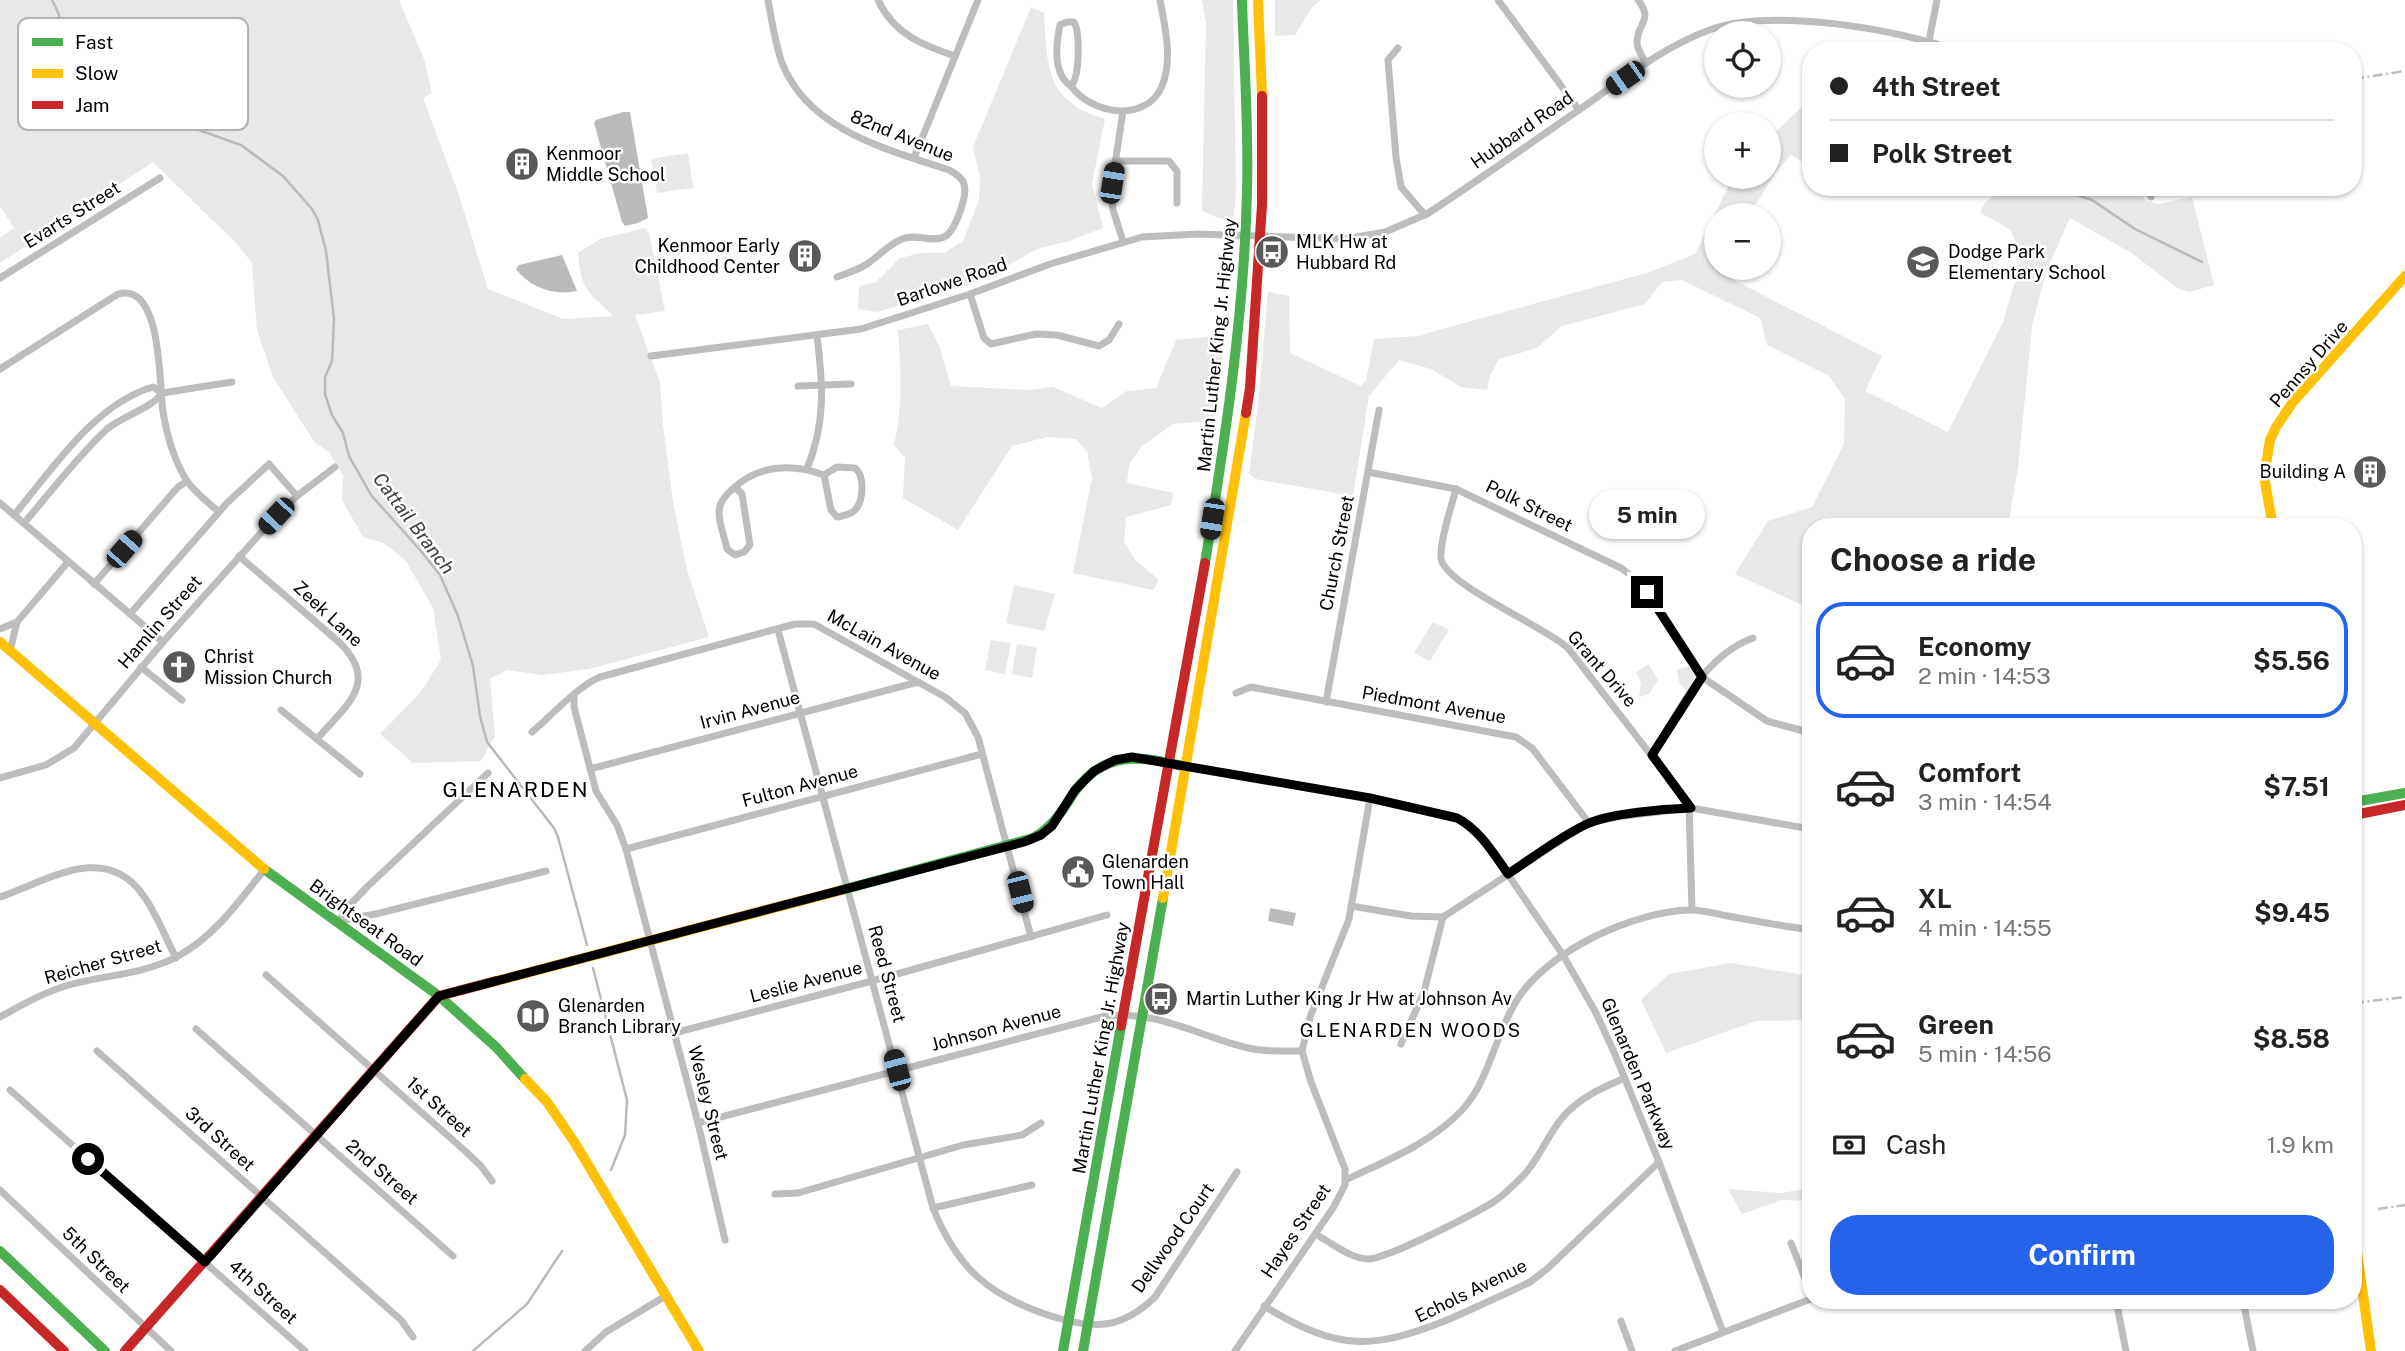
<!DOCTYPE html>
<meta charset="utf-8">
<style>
body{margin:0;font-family:"Public Sans",sans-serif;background:#f2f2f2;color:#222;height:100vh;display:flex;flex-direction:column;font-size:26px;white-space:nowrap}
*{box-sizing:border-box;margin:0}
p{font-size:23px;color:#767676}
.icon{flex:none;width:38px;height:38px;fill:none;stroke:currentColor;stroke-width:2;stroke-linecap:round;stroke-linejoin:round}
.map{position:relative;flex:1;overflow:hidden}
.details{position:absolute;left:1802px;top:518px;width:560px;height:791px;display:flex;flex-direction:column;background:#fff;border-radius:28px;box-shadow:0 2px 5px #0004}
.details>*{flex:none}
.hud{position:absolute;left:1802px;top:42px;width:560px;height:154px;border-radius:28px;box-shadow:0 2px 5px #0004;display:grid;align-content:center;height:154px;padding:0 28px;background:#fff}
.tools{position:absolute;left:1704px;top:21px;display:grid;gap:14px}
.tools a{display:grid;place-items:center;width:77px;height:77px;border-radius:50%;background:#fff;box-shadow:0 2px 5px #0004;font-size:35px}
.end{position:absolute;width:32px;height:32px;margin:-16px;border:9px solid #000;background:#fff;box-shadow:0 0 0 4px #fff}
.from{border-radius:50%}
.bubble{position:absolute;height:49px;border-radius:24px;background:#fff;box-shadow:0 2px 5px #0004;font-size:23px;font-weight:700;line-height:49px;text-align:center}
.car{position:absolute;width:21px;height:42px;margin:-21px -10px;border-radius:9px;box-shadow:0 0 5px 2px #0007;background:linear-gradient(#222 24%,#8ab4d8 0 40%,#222 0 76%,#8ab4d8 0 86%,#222 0)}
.hud b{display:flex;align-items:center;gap:24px;height:66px;font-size:26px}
.hud b+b{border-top:2px solid #e0e0e0}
.hud i{width:18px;height:18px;background:#222}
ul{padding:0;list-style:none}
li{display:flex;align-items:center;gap:21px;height:116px;margin:0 14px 10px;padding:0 14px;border:4px solid transparent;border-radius:28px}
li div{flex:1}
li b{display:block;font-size:26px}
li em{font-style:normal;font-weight:700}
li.active{border-color:#2563eb}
li>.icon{width:63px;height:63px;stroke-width:1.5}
h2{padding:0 28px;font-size:32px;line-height:84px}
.pay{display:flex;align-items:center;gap:18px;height:77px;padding:0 28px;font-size:26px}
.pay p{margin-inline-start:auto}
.primary-button{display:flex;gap:14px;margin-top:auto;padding:14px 28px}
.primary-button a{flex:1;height:80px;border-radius:28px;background:#2563eb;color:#fff;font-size:28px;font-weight:700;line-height:80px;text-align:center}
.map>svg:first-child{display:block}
</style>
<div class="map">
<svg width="2405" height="1351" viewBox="0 0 2405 1351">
<rect width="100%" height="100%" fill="#fff"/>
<!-- green -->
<g fill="#e8e8e8">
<path d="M0,0H399L424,59L432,93L423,98L458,192L488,289L563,319L613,316C588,291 581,291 578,253L600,239L645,228L649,233L665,311L635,315L660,382L663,425L673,502L687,570L709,637L589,669L543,675L507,670L490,679L495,736L481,761L413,763L380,734L420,693L441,660L433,608L406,561L384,543L363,537L342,500L343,476L329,452L315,443L273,377L257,330L252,263L237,244L153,162L0,263V238L14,228L0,206Z"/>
<path d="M1202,0H1233L1236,193L1234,216L1221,219L1202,211L1206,24Z"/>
<path d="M1275,0H1320L1311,9L1295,35L1275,36Z"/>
<path d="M1031,7L1044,13C1047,67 1046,102 1105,119L1092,184L1103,228L1069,241L1037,249L979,282L877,312L858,309L859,286L876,282L900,258L921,253H944L963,241L979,200L980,177L973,147Z"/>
<path d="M1806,103L1811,108V167L1791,155L1776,172L1749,215H1717V268H1730V278L1882,356L1865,391L1948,432L2003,322L2022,257L2010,229L1980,213L1985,202L2006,187H2139L2145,200L2158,204L2192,197L2214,285L2189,292L2177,288L2133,254L2070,218L2046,272L2032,326L2018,468L2008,527H1811V609L1735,574L1768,521L1812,507L1844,444L1845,399L1829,376L1767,345L1760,318L1682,280L1662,282L1645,304L1562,326L1537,348L1499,359L1490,375L1487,390L1461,387L1431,369L1399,360L1369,396L1353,496L1255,479L1249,473L1258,406L1268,292L1289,296L1290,353L1361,386L1366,381L1374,339L1417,336L1650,272L1695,254L1733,177H1769V138Z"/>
<path d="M688,153L693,188L657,193L651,159Z"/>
<path d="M928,324L940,348L951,386L1030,390L1053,387L1102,408L1127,391L1156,388L1176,340L1224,335L1218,404L1213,421L1173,424L1141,447L1129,465L1127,483L1173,493L1171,505L1126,517L1124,541L1135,560L1159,580L1153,590L1073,573L1092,478L1087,452L1076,439L1047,437L1012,446L958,530L903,498L905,458L894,445C903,407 901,369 898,330Z"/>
<path d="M1014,585L1055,594L1044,631L1006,623Z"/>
<path d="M1433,622L1449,630L1430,661L1414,653Z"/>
<path d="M991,640L1011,643L1005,674L985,670Z"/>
<path d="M1017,644L1037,647L1032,678L1012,674Z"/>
<path d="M1649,664L1658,680L1649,694L1639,697L1641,683L1636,672Z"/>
<path d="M1689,666L1694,668L1698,680L1688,693L1679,682L1677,670Z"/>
<path d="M1731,963L1811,976V1020L1756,1021L1666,1053L1641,1000L1669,974Z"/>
<path d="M1811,1188V1201L1782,1200L1742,1214L1728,1189L1781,1193Z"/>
</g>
<!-- water -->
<g fill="#bababa">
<path d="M623,112H630L648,218L638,223L625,226L622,222L594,123L596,120Z"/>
<path d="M562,255L577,291C555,296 530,288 516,269L519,265Z"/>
<path d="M1270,908L1296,913L1293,926L1268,921Z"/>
</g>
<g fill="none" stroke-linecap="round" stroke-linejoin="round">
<!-- stream -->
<g stroke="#bababa" stroke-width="2.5">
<path d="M52,0C66,24 68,59 72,87L77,93L106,97L241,145L283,176L312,209L318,220L326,251L334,319L332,361L325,377V394L332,415L343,433L349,456L371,495L421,551L440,575L458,616L473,666L480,716L487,742L554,828L558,837L587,945"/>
<path d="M2061,187L2068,192L2092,200L2135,229L2202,262"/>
<path d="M593,968L627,1100L625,1135L611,1170"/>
<path d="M473,1351L527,1304L562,1251"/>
</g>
<!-- street -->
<g stroke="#bdbdbd" stroke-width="7">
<path d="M768,0C772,21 775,43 782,63C809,131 887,149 949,170C955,173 962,177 964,184C968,195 955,232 944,237C931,243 916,233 902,239C889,244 879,256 867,264C858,270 847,273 837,277"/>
<path d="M878,0C894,34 922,45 955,56"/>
<path d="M1498,0L1579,110"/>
<path d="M1638,0C1654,20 1637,24 1637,42C1637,50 1643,57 1646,63"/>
<path d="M1067,22H1074C1080,32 1080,77 1071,86C1052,74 1056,44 1060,25Z"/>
<path d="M1398,48L1388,60L1396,157L1401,187L1425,215"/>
<path d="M1927,51L1937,0"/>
<path d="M1071,86C1091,114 1146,124 1162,86C1173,60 1165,26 1160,0"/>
<path d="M914,158L978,0"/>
<path d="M1115,161H1169L1177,171V203"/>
<path d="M2147,187L2151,197"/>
<path d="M1123,241L1113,210L1111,191L1123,111"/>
<path d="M0,278L160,178"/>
<path d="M970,294L984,338L991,344L1036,334L1057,335L1099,346L1109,340L1119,324"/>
<path d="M651,356L861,329L970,294L1050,264L1142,237L1198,234L1346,239L1385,232L1427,214C1482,178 1535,140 1589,103C1628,75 1667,45 1712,29C1773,8 1898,29 1958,51"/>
<path d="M0,369L118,294C163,281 159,388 163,412C165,424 168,437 172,449C184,483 192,489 219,512"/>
<path d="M798,386L851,384"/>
<path d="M837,467L855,468C865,476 864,502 854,511C849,515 842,516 837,517L831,510L824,475Z"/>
<path d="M807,469C826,422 823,385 817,336"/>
<path d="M1368,472L1456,489L1621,568L1633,577L1647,592L1702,677L1767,721L1811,733"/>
<path d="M735,487L742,494L750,545L744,552L735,555L727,549C721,521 709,507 735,487Z"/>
<path d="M735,487C760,464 794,464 824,475"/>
<path d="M1456,489C1451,508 1440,539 1441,558C1443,584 1546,627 1568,648L1689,804L1692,910"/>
<path d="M0,503L163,642"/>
<path d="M14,515C52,470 94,404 153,387L162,393L232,382"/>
<path d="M24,523C51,492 77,457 107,429C123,416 153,407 161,394"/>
<path d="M239,556L339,642C381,683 345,706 317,739"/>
<path d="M94,584L178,487L186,482"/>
<path d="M130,614L227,503L269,464L297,496"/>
<path d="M0,629L17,622L68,562"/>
<path d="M778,630L933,1208C958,1270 990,1296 1051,1316C1094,1330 1122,1329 1155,1297L1237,1172"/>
<path d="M10,651L17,622"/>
<path d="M141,667L182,700"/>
<path d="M1236,693L1251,687L1516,737L1532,748L1589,823"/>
<path d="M574,697V707L596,791L617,825L626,849L698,1123L725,1240"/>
<path d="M1326,702L1379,410"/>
<path d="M281,710L360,774"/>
<path d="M532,732C551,716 578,686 600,677L795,624H814L945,697L965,713L978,737L1031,937"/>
<path d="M1652,755C1678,713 1703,656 1753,638"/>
<path d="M1186,767L1386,801L1457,818L1478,834L1496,857L1563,955L1596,1013L1614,1052L1659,1162L1723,1332"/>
<path d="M590,769L918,682"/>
<path d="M0,778L46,765L74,748L163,642L276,516L297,496L335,467"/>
<path d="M626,849L982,754"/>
<path d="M0,897C47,881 105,841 143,895C157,914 165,937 176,958"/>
<path d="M1351,906L1411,916L1443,917L1574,832L1589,823L1616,817L1691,808L1811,829"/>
<path d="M339,921L380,913L546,871"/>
<path d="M339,921L347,908L367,887L488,773"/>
<path d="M266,975L464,1150L481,1166L492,1181"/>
<path d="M0,1017C22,1005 44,992 69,985C104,975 146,974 178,956C215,936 239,901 265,869"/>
<path d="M196,1029L453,1256"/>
<path d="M674,1033L872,981L1107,915"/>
<path d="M1401,1044L1424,992L1443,917"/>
<path d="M97,1051L401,1320L413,1337"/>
<path d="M10,1090L305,1351"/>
<path d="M698,1123L1105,1016C1158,1010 1198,1036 1248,1048C1266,1052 1284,1051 1302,1051"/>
<path d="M1345,1180C1386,1161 1432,1143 1463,1109C1490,1079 1495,1034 1517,1000C1547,951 1634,911 1691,910C1703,910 1716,914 1728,916C1755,921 1783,926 1811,930"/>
<path d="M0,1190L171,1351"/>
<path d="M775,1194L798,1193L963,1145L1022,1135L1041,1123"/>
<path d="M933,1208L1032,1185"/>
<path d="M1315,1234C1330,1242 1351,1259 1368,1259C1387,1259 1476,1213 1495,1201C1505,1194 1514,1185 1523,1176C1539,1159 1547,1136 1562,1118C1579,1098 1601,1088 1625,1078"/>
<path d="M1791,1243L1811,1294"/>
<path d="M2116,1300L2126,1351"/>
<path d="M2243,1300L2253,1351"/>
<path d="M1264,1306C1338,1351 1372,1351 1452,1318C1478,1306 1504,1295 1530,1282L1547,1269L1659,1162"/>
<path d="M1621,1321L1632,1351"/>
<path d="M585,1351L606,1332L667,1295"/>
<path d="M1235,1351L1333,1208L1345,1185V1169L1311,1082L1302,1051L1310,1017L1349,919L1370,798"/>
<path d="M1675,1351L1811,1299"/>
</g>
<!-- fast -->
<g stroke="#4caf50" stroke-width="10">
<path d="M1205,563C1225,440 1244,317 1247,192C1249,128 1244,64 1242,0"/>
<path d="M2354,802L2405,793"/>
<path d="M264,869L439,996L496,1047L525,1079"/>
<path d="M842,890L1033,838C1052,827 1062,812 1073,794C1103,750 1140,755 1186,767"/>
<path d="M0,1251L105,1351"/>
<path d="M1063,1351L1121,1026"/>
<path d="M1083,1351L1163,898"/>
</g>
<!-- slow -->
<g stroke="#ffc107" stroke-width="10">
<path d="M1258,0L1262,96"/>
<path d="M2273,527L2264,476L2270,440L2276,427L2293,402L2405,276"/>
<path d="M0,642L264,869"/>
<path d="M1163,898L1246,413"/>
<path d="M496,981L842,890"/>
<path d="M525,1079L547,1102L575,1143L699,1351"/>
<path d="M2354,1231L2371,1351"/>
</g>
<!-- jam -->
<g stroke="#c62828" stroke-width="10">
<path d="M1246,413L1250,388L1262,205V96"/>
<path d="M2354,815L2405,805"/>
<path d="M1121,1026L1205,563"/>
<path d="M0,1290L64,1351"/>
<path d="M125,1351L439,996L496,981"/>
</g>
<!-- rail -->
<g stroke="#bdbdbd" stroke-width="2.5" stroke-dasharray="10 3.5 2 3.5" stroke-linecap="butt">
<path d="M2354,79L2405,71"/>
<path d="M2354,1003L2405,997"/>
<path d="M2378,1209L2405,1205"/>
</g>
</g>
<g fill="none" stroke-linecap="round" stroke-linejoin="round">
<!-- route -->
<path stroke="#000" stroke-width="9" d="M88,1159L205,1262L439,996L1024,842L1041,835L1052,826L1075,790L1094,771L1115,760L1132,757L1370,798L1457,818C1480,830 1494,854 1508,874C1534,857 1559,837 1587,824C1611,813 1664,809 1691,808L1652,755L1702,677L1647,592"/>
</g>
<!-- icons -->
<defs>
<g id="building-disc" transform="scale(1.75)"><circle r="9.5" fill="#595959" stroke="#fff"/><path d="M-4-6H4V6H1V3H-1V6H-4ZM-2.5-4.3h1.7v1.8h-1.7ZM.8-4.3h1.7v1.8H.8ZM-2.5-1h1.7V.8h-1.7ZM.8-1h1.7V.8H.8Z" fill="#fff"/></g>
<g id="bus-disc" transform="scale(1.75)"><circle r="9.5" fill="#595959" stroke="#fff"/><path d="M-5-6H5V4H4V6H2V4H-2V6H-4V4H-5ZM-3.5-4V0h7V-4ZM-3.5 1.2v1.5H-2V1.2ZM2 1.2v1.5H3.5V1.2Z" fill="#fff"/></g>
<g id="school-disc" transform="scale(1.75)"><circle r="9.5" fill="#595959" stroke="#fff"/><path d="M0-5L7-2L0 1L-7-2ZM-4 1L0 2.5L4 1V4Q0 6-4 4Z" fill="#fff"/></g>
<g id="church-disc" transform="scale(1.75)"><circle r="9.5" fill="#595959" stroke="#fff"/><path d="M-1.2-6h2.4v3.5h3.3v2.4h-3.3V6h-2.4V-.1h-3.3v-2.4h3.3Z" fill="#fff"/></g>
<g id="civic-disc" transform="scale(1.75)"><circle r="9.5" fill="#595959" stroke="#fff"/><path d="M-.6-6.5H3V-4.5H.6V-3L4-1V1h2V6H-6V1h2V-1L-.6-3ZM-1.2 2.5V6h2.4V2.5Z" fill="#fff"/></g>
<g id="library-disc" transform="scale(1.75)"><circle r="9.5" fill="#595959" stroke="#fff"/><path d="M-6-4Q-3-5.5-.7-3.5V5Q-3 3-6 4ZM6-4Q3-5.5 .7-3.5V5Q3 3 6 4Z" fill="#fff"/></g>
</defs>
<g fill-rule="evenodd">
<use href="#building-disc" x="522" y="164"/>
<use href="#bus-disc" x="1272" y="252"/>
<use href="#building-disc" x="805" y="256"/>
<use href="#school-disc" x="1923" y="262"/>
<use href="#building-disc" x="2370" y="472"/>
<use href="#church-disc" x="179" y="667"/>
<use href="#civic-disc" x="1078" y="872"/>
<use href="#bus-disc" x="1161" y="999"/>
<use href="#library-disc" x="533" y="1016"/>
</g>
<g text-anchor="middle" stroke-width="5" stroke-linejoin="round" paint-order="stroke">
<!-- street labels -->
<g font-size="18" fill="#000" stroke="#fff">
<text transform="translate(1522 130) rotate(-35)" y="6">Hubbard Road</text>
<text transform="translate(902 136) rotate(22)" y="6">82nd Avenue</text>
<text transform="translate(72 215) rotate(-32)" y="6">Evarts Street</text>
<text transform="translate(952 282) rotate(-19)" y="6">Barlowe Road</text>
<text transform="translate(1217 345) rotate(-84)" y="6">Martin Luther King Jr. Highway</text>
<text transform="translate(2309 364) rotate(-49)" y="6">Pennsy Drive</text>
<text transform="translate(1529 506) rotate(26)" y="6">Polk Street</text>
<text transform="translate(1337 553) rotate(-79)" y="6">Church Street</text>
<text transform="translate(328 614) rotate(43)" y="6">Zeek Lane</text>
<text transform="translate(160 622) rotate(-49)" y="6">Hamlin Street</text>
<text transform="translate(884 645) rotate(29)" y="6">McLain Avenue</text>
<text transform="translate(1602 669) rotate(49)" y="6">Grant Drive</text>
<text transform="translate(1434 705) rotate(10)" y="6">Piedmont Avenue</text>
<text transform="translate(750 710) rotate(-15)" y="6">Irvin Avenue</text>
<text transform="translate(800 786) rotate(-15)" y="6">Fulton Avenue</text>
<text transform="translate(366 923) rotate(36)" y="6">Brightseat Road</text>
<text transform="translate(103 962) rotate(-16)" y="6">Reicher Street</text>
<text transform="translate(887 974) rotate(75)" y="6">Reed Street</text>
<text transform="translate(806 982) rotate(-15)" y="6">Leslie Avenue</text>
<text transform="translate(996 1028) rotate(-15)" y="6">Johnson Avenue</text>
<text transform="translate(1101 1048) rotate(-80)" y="6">Martin Luther King Jr. Highway</text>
<text transform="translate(1638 1074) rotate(67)" y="6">Glenarden Parkway</text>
<text transform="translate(708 1103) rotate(76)" y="6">Wesley Street</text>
<text transform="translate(439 1107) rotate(42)" y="6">1st Street</text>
<text transform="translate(220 1139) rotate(42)" y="6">3rd Street</text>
<text transform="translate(382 1172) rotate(41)" y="6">2nd Street</text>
<text transform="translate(1296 1231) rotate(-56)" y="6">Hayes Street</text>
<text transform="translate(1173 1238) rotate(-55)" y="6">Dellwood Court</text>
<text transform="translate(96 1260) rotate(44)" y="6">5th Street</text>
<text transform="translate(1471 1291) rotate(-26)" y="6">Echols Avenue</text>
<text transform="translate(263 1292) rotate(42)" y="6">4th Street</text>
</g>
<!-- poi labels -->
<g font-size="18" fill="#000" stroke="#fff" text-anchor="start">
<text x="546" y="160">Kenmoor<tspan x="546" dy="21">Middle School</tspan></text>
<text x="1296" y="248">MLK Hw at<tspan x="1296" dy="21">Hubbard Rd</tspan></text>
<text x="780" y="252" text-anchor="end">Kenmoor Early<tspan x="780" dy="21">Childhood Center</tspan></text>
<text x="1948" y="258">Dodge Park<tspan x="1948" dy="21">Elementary School</tspan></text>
<text x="2346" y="478" text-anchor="end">Building A</text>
<text x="204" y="663">Christ<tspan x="204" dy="21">Mission Church</tspan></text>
<text x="1102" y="868">Glenarden<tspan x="1102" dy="21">Town Hall</tspan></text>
<text x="1186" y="1005">Martin Luther King Jr Hw at Johnson Av</text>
<text x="558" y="1012">Glenarden<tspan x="558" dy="21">Branch Library</tspan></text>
</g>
<!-- water labels -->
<g font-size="19" font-style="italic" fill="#3d3d3d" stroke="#fff">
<text transform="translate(414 523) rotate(53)" y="7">Cattail Branch</text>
</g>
<!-- neighbourhood labels -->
<g font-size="19" letter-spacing="2" fill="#000" stroke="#fff">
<text x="1411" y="1037">GLENARDEN WOODS</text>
</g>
<!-- quarter labels -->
<g font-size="21" letter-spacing="2" fill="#000" stroke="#fff">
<text x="516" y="797">GLENARDEN</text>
</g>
</g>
<!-- legend -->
<rect x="18" y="18" width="230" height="112" rx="10" fill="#fff" stroke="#b2b2b2" stroke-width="2"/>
<rect x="32" y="38" width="31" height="8" fill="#4caf50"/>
<rect x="32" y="69" width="31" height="9" fill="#ffc107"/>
<rect x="32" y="101" width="31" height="8" fill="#c62828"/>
<g font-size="19" fill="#000">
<text x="75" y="49">Fast</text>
<text x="75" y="80">Slow</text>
<text x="75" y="112">Jam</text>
</g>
</svg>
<div class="tools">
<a><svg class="icon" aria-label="locate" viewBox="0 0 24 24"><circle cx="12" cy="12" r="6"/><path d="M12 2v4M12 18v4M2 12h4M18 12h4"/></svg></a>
<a>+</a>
<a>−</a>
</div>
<i class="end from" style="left:88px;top:1159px"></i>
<i class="end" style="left:1647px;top:592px"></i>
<div class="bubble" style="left:1589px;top:490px;width:116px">5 min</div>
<i class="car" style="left:1625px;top:78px;rotate:235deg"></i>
<i class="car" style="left:1112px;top:183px;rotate:9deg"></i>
<i class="car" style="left:276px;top:516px;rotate:223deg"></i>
<i class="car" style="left:1212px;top:519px;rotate:189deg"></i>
<i class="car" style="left:124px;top:549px;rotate:41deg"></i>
<i class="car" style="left:1020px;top:892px;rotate:166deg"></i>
<i class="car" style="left:897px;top:1070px;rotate:345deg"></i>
<div class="hud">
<b><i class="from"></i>4th Street</b>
<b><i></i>Polk Street</b>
</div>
<section class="details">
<h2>Choose a ride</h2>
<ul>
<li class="active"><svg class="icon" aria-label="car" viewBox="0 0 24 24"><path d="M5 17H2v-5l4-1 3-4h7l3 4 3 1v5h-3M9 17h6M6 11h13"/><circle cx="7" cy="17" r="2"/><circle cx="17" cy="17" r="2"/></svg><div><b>Economy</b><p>2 min · 14:53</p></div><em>$5.56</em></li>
<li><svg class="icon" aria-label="car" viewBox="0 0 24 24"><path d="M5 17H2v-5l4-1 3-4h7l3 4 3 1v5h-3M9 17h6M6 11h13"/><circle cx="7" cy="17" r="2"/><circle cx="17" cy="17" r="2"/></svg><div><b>Comfort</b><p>3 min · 14:54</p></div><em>$7.51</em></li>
<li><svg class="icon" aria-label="car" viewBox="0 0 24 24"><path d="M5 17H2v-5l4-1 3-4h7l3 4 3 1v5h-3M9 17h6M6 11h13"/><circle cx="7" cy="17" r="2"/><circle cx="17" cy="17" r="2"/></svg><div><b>XL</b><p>4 min · 14:55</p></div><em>$9.45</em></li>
<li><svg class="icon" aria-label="car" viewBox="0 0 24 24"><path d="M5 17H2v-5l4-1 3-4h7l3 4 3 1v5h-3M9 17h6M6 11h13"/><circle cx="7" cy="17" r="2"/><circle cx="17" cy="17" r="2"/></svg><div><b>Green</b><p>5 min · 14:56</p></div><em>$8.58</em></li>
</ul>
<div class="pay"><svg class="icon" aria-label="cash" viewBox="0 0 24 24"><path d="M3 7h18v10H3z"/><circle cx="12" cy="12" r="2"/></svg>Cash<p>1.9 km</p></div>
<div class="primary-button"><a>Confirm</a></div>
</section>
</div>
